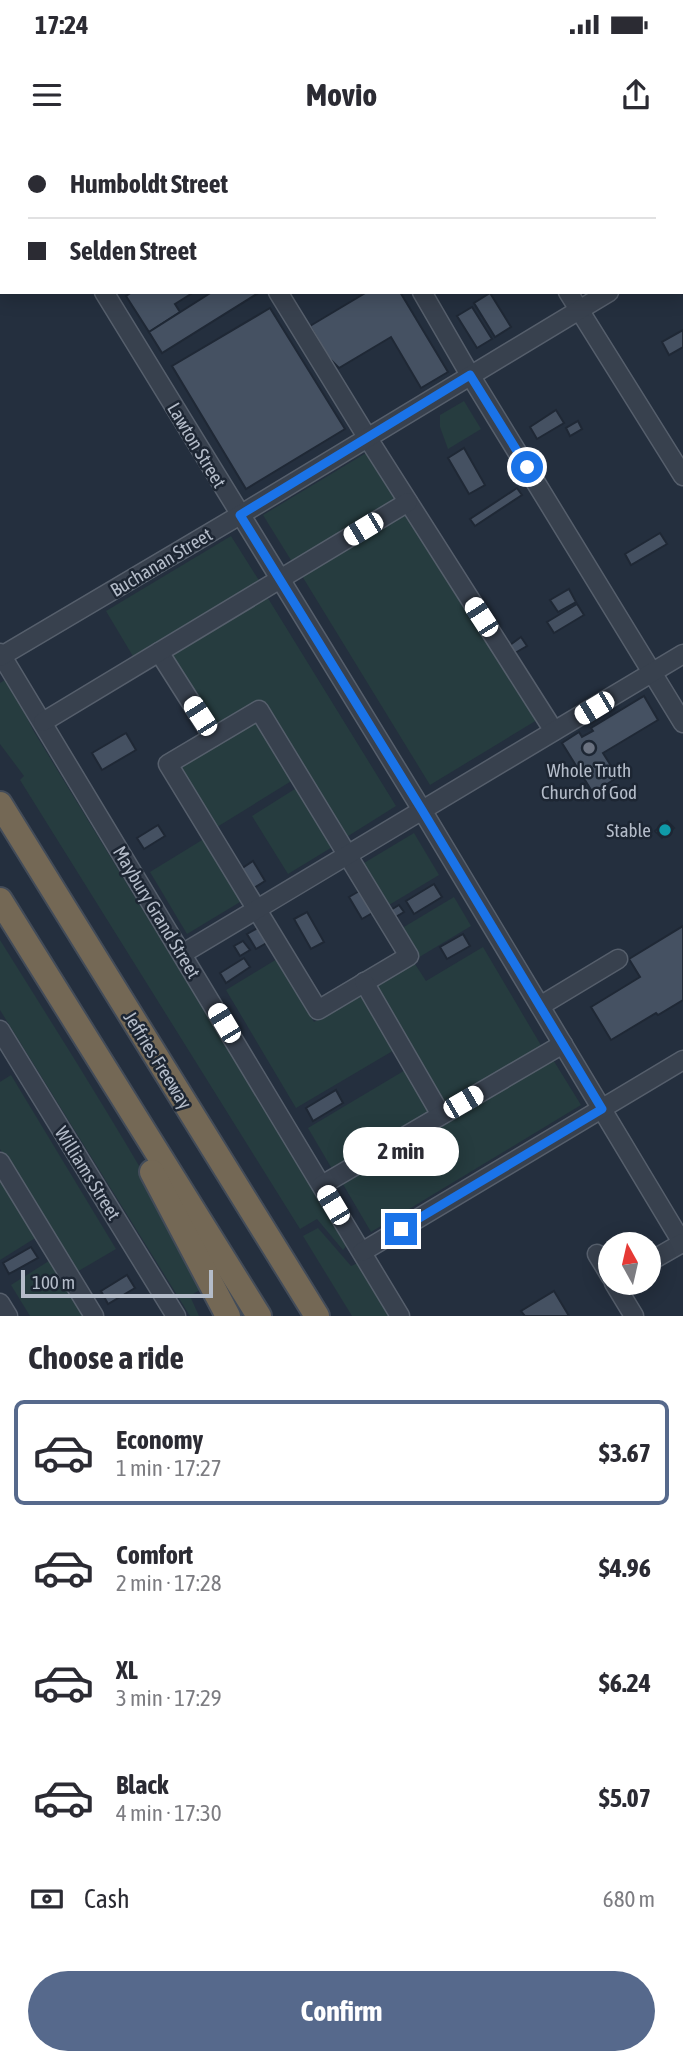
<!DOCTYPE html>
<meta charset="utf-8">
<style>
body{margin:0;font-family:"Asap Condensed",sans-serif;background:#f7f7f7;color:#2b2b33;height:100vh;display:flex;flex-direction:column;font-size:26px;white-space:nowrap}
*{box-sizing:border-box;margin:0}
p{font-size:23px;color:#7c7c81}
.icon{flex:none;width:38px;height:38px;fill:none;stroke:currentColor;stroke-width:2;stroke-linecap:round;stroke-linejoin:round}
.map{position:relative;height:1176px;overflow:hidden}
.panel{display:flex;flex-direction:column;background:#fff;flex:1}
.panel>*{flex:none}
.banner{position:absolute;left:0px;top:0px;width:684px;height:154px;box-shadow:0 4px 18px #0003;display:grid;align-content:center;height:154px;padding:0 28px;background:#fff}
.needle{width:46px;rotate:352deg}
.controls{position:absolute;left:598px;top:1092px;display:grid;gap:14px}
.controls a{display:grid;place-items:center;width:63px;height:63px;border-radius:50%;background:#fff;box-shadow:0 4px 18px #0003;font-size:35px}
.scale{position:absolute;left:21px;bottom:18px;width:192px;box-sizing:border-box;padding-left:7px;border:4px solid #b4bcc9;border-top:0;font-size:19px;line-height:24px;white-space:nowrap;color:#b4bcc9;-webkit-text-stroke:5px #1d2633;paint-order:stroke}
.end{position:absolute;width:32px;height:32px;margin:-16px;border:9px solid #1a73e8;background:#fff;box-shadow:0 0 0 4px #fff}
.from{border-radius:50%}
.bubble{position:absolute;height:49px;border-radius:24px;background:#fff;box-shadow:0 4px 18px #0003;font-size:23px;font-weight:700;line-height:49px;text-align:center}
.car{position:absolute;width:21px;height:42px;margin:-21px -10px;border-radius:9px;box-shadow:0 0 5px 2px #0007;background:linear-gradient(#fff 24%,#345 0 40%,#fff 0 76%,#345 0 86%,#fff 0)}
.banner b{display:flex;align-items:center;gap:24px;height:66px;font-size:26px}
.banner b+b{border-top:2px solid #e1e1e2}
.banner i{width:18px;height:18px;background:#2b2b33}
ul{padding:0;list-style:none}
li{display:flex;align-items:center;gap:21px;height:105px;margin:0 14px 10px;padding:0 14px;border:4px solid transparent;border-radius:10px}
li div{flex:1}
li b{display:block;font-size:26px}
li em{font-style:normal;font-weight:700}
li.active{border-color:#56698c}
li>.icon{width:63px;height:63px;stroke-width:1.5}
h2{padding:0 28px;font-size:32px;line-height:84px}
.pay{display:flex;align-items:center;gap:18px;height:77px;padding:0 28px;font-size:26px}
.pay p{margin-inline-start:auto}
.button{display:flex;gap:14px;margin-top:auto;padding:14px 28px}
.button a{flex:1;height:80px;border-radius:42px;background:#56698c;color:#fff;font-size:28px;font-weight:700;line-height:80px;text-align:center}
.status{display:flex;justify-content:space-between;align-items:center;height:49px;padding:0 35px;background:#fff;direction:ltr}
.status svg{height:19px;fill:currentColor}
header{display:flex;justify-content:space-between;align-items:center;height:91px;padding:0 28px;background:#fff;font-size:32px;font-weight:700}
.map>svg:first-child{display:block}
</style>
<div class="status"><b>17:24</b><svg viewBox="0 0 49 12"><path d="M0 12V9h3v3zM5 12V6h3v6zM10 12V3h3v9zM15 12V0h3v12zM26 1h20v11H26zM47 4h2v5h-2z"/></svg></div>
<header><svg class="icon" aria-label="menu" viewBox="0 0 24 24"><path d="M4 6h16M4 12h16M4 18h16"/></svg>Movio<svg class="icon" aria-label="share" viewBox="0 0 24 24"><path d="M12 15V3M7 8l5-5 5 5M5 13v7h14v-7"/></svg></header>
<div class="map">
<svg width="683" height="1176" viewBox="0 0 683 1176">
<rect width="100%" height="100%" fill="#242f3e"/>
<!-- green -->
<g fill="#263c3f">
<path d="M182,0H327L328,1L183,2Z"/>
<path d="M350,0H467L468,2H351Z"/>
<path d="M464,261L481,289L448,309L440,287V275Z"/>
<path d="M371,310L401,359L294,425L263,375Z"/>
<path d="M409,370L537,580L430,645L302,436Z"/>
<path d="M231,396L260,442L134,518L106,471Z"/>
<path d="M266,455L396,666L345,698L262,562L216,590L170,514Z"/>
<path d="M8,538L33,590L347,1105L343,1110L317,1079L300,1089L20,640L24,636L0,604V543Z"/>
<path d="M257,581L293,640L217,687L180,628Z"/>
<path d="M298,647L334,706L288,734L252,676Z"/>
<path d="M414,693L439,735L384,768L359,726Z"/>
<path d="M207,697L245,759L187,794L150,732Z"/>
<path d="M454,757L471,786L416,819L399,790Z"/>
<path d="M0,800C71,914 144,1027 206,1146L190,1156L199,1176H190L0,870Z"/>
<path d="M483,807L542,907L444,965L374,847L415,824L426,841Z"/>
<path d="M277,819L314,882L362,854L396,909L296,968L226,850Z"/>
<path d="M552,918L581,965L371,1092L340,1039Z"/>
<path d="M407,929L435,975L335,1034L308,988Z"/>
<path d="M11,935L116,1109L75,1133L0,1009V942Z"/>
<path d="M0,1032L40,1095L0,1120Z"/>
<path d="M318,1088L351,1126L358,1123L390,1176H352L303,1096Z"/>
<path d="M52,1119L88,1176H30L11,1145Z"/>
</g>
<!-- building -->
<g fill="#455162" stroke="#1f2835" stroke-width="2">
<path d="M132,152H194L175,164L180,172L149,192L126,156Z"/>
<path d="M212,152H260L162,213L149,192Z"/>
<path d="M367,152H400L448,232L421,248L391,197L339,228L328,217L310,186Z"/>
<path d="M490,153L511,187L495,197L474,163Z"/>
<path d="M472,167L492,199L477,208L457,176Z"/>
<path d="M270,168L345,289L246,349L172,226Z"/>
<path d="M683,190V207L669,215L662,202Z"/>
<path d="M556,270L564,283L537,299L530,287Z"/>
<path d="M578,281L582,289L570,296L566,288Z"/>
<path d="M464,308L485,345L469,354L448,318Z"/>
<path d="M517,348L522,355L475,386L470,379Z"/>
<path d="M660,393L667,404L631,425L625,414Z"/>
<path d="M569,449L576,462L558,472L550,460Z"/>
<path d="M577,464L584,475L554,493L547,482Z"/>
<path d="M521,497L527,506L515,513L510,505Z"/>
<path d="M644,556L658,580L603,613L618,637L593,653L562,603L579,592L582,597L593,591L591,588Z"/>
<path d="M126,593L136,610L102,630L92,613Z"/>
<path d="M667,681L674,688L662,698L655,691Z"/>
<path d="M158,685L165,696L144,709L137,698Z"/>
<path d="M253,721L265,741L254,748L241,729Z"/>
<path d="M434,744L442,757L414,774L406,761Z"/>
<path d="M361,750L374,772L362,779L349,757Z"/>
<path d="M399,765L404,772L394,778L389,771Z"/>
<path d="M307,772L324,802L311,809L294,779Z"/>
<path d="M261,786L270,801L256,809L247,794Z"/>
<path d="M683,786V860L658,875L656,873L611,900L591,867L640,837L629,819Z"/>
<path d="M463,794L470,806L447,819L440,807Z"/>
<path d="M243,801L250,810L240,816L234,806Z"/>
<path d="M244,818L250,827L226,843L220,833Z"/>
<path d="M336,950L343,963L313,981L306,968Z"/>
<path d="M31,1107L38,1118L9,1134L3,1123Z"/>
<path d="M127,1135L135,1148L108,1164L101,1151Z"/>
<path d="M554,1151L569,1176H525L521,1171Z"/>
</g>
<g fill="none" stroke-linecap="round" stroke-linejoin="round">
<!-- minor casing -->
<g stroke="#565f6c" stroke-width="21">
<g id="minor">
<path d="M11,0L12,2"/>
<path d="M333,0L334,2"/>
<path d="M476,0L477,2"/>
<path d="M602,0L603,2"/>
<path d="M682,109L683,108"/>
<path d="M682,133L683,134"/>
<path d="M104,152L422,670L683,1104"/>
<path d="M278,152L367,297L554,591"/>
<path d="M422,152L470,235L683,583"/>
<path d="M568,152L683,336"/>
<path d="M159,512L213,597"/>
<path d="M0,513L400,1176"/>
<path d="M0,517L240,375L609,152"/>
<path d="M259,570L409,816L318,870L168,624Z"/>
<path d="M43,582L408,362"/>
<path d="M182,814L683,514"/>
<path d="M364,842L441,975"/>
<path d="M540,866L618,819"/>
<path d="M0,890L176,1176"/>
<path d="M0,1022L94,1176"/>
<path d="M322,1045L563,904"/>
<path d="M362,1112L683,920"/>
<path d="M597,1114L611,1137"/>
<path d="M649,1122L682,1103"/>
<path d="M614,1143L634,1176"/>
<path d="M0,1163L8,1176"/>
</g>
</g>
<!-- highway casing -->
<g stroke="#434c59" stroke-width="28">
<g id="highway">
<path d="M0,664L317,1176"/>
<path d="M0,760L259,1176"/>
<path d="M152,1032L228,1176"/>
</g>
</g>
<!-- minor -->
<use href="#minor" stroke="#38414e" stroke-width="18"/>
<!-- highway -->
<use href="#highway" stroke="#746855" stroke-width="24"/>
</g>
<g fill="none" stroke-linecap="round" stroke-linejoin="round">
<!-- route -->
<path stroke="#1a73e8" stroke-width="9" d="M401,1089L602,969L422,670L240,375L470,235L527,327"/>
</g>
<!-- markers -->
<circle fill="#6b7280" stroke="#1d2633" stroke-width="2.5" cx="589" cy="608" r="7"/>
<circle fill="#0f9aa8" stroke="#1d2633" stroke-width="2.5" cx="665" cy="690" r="7"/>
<g text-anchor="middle" stroke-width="5" stroke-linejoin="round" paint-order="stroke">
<!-- street labels -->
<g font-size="19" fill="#b4bcc9" stroke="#1d2633">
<text transform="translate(197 305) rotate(59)" y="7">Lawton Street</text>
<text transform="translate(161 422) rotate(-31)" y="7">Buchanan Street</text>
<text transform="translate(157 772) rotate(59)" y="7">Maybury Grand Street</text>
<text transform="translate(158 920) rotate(58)" y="7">Jeffries Freeway</text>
<text transform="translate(88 1033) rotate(58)" y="7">Williams Street</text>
</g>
<!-- poi labels -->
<g font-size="19" fill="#b4bcc9" stroke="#1d2633">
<text x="589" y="637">Whole Truth<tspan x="589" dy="22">Church of God</tspan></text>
<text x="651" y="697" text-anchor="end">Stable</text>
</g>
</g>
</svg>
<div class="controls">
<a><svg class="needle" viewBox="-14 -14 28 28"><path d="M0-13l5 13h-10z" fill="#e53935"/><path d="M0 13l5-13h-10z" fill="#7c7c81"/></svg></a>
</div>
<div class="scale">100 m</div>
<i class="end from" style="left:527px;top:327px"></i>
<i class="end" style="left:401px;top:1089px"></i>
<div class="bubble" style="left:343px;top:987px;width:116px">2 min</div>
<i class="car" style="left:363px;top:389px;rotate:239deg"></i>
<i class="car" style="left:481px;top:477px;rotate:327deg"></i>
<i class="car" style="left:594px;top:568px;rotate:239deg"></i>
<i class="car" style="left:200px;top:576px;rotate:327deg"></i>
<i class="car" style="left:224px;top:883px;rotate:329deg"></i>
<i class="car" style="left:463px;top:962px;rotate:60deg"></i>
<i class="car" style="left:333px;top:1065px;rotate:329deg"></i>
<div class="banner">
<b><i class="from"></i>Humboldt Street</b>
<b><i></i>Selden Street</b>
</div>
</div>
<section class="panel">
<h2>Choose a ride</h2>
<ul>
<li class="active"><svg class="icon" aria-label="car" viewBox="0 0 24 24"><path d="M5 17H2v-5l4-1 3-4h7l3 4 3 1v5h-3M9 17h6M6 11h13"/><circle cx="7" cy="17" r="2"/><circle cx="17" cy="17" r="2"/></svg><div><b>Economy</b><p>1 min · 17:27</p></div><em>$3.67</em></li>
<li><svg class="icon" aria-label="car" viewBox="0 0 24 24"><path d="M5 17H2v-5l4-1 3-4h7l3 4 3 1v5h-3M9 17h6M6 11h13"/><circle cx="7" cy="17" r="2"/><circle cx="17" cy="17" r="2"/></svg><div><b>Comfort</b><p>2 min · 17:28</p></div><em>$4.96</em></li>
<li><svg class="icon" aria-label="car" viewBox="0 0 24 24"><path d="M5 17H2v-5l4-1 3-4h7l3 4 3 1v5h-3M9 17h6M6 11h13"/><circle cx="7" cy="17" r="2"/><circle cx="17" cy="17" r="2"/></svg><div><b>XL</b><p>3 min · 17:29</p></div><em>$6.24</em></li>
<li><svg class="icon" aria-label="car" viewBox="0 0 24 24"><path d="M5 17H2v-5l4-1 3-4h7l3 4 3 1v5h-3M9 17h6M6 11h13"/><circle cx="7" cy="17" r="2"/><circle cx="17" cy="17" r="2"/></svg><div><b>Black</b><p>4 min · 17:30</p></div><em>$5.07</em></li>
</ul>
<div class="pay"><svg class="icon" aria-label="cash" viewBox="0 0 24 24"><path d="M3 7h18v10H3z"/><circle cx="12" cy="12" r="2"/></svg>Cash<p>680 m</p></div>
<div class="button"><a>Confirm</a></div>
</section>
